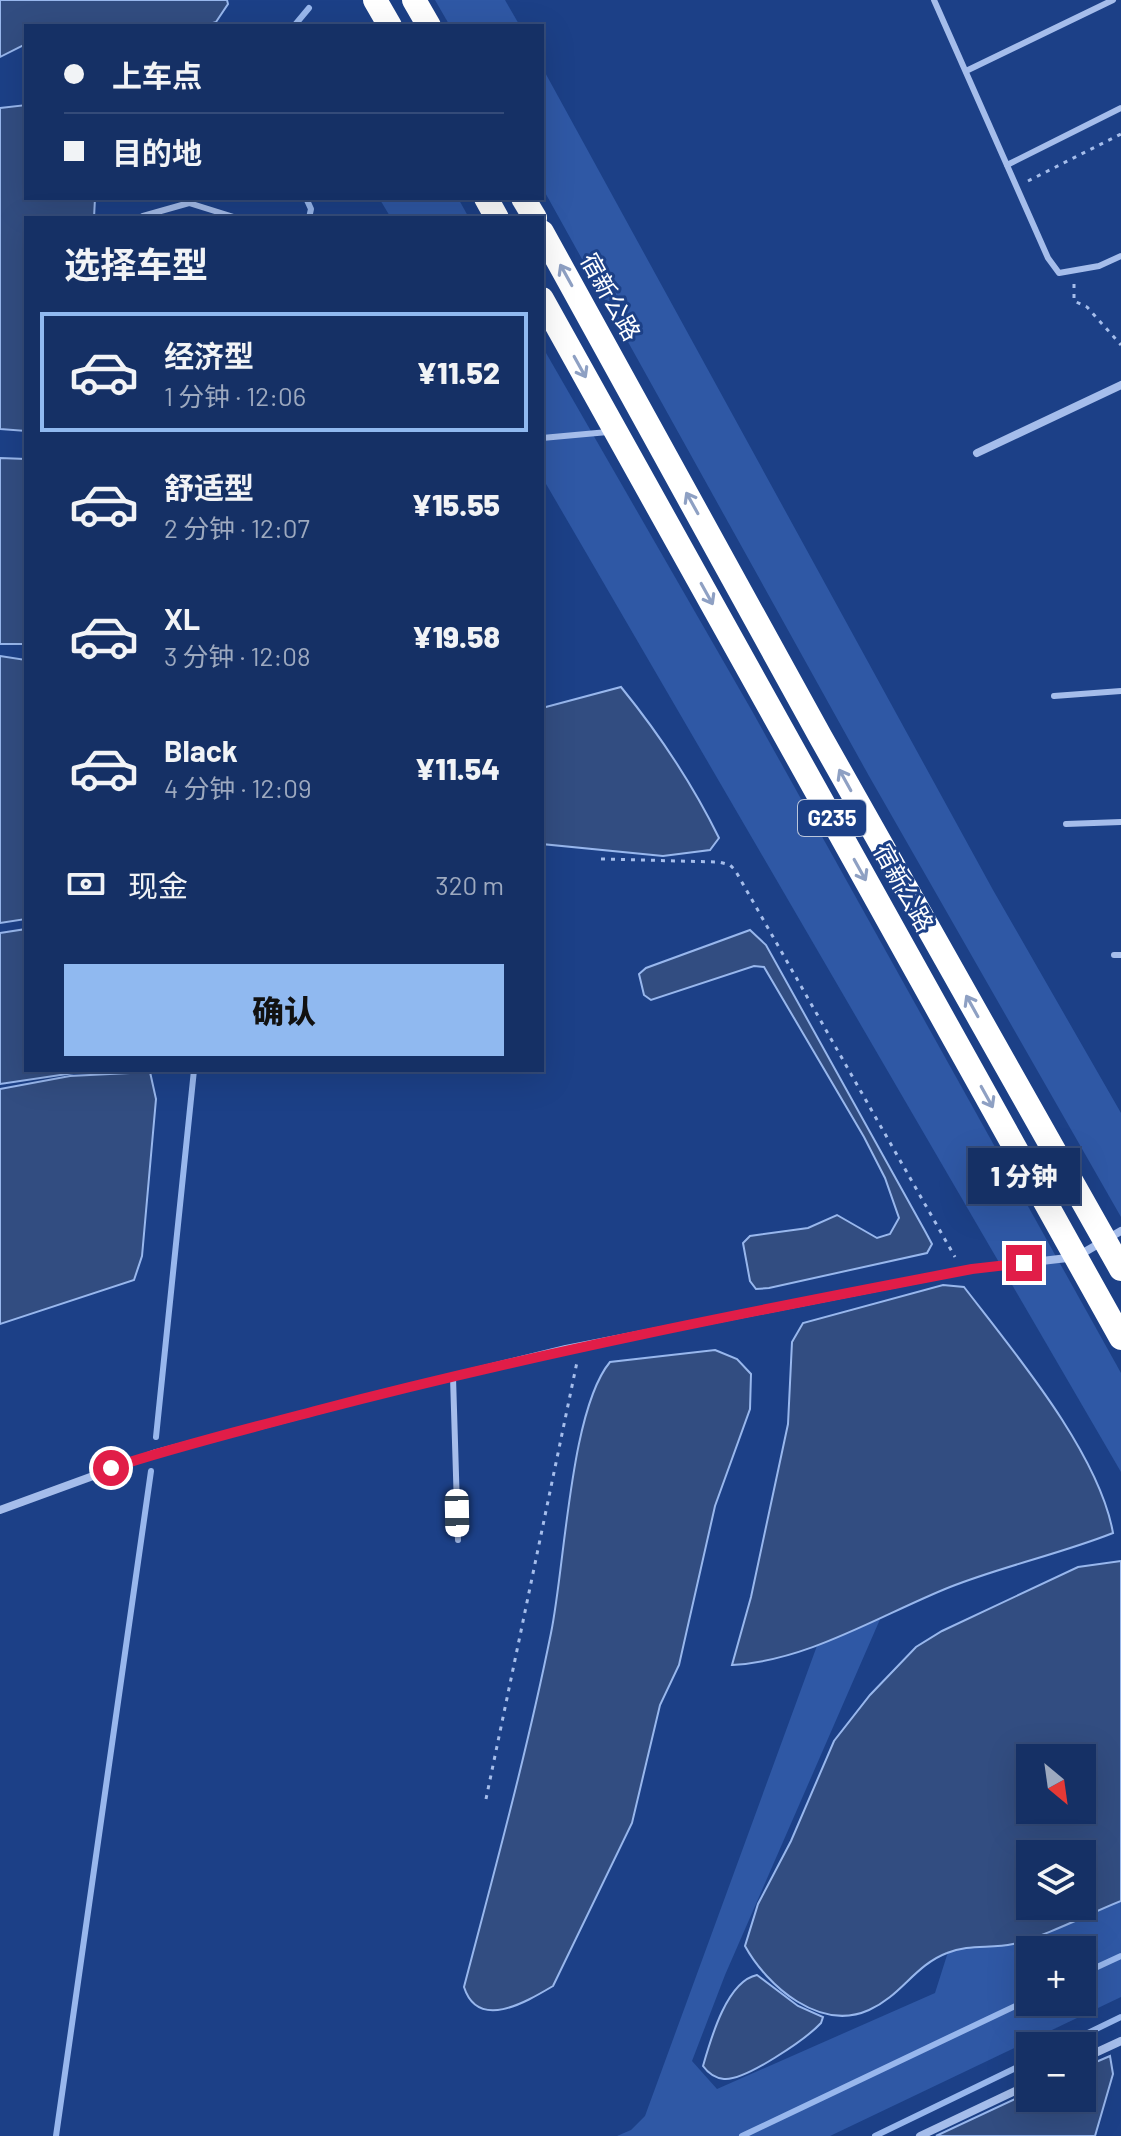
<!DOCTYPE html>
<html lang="zh">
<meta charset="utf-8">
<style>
body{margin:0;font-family:Barlow,"Noto Sans SC",sans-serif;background:#223c6e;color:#f1f3f6;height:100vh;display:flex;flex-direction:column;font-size:30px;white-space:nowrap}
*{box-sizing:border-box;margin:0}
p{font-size:26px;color:#9da9bf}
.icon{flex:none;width:44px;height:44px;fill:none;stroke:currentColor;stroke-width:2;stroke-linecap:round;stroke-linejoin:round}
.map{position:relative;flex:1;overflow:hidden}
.side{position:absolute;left:24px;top:216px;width:520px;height:856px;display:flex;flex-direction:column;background:#153065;border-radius:0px;box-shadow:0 8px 32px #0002,0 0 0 2px #344b79}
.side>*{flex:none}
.guide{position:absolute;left:24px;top:24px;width:520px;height:176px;border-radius:0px;box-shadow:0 8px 32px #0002,0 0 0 2px #344b79;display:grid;align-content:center;height:176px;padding:0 40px;background:#153065}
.needle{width:52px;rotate:151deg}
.controls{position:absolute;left:1016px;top:1744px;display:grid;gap:16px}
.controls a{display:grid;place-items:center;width:80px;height:80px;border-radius:0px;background:#153065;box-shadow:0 8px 32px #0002,0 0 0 2px #344b79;font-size:40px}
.end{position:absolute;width:36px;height:36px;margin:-18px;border:10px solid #e11d48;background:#fff;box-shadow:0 0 0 4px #fff}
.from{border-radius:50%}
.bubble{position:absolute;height:56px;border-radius:0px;background:#153065;box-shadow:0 8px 32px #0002,0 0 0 2px #344b79;font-size:26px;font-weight:800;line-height:56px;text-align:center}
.car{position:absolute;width:24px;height:48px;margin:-24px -12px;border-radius:10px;box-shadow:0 0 6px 2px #0007;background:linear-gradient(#fff 24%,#345 0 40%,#fff 0 76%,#345 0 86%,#fff 0)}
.guide b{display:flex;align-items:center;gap:28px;height:76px;font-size:30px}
.guide b+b{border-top:2px solid #344b79}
.guide i{width:20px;height:20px;background:#f1f3f6}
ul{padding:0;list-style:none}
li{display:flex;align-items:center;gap:24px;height:120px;margin:0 16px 12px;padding:0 24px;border:4px solid transparent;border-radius:0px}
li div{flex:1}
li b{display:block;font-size:30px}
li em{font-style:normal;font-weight:800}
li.active{border-color:#90b9f0}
li>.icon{width:72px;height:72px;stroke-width:1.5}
h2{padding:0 40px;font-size:36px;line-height:96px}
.pay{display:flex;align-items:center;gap:20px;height:88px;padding:0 40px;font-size:30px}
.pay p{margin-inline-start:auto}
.button{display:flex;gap:16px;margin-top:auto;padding:16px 40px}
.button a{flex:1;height:92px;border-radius:0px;background:#90b9f0;color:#111;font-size:32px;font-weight:800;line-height:92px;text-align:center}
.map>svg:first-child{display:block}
</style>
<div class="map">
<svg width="1121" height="2136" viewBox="0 0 1121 2136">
<rect width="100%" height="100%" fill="#1c4087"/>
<!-- green -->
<g fill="#2f58a5" fill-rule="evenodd">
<path d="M435,0H505L520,26H450Z"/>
<path d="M542,67L993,890L1121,1113V1217L869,776L542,187Z"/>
<path d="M379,198H458L469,218H391Z"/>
<path d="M542,346L752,711L1121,1373V1472L542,477Z"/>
<path d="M881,1617L725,1975L692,2061L717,2089L935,1993L948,1952L973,1946L1012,1944L1121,1901V1997L830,2136H617L631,2130L645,2116L818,1643ZM1030,1950H1082V2002H1030Z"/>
</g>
<!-- water -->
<g fill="#324d81" stroke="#98b7ed" stroke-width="2" fill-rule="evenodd">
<path d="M0,0H227L228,4L216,22L203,26H26V44L0,57Z"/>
<path d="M26,105V198H95L94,218H26V431L0,429V108Z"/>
<path d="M0,458L26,459V644H0Z"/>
<path d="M0,656L26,660V919L0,923Z"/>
<path d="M621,687C660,735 692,783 719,838L710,850L663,856L542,844V708Z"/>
<path d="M26,929V1070H94L0,1084V933Z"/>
<path d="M750,930L766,945L925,1231L932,1244L927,1253L769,1288L756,1289L750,1281L743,1243L750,1236L808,1228L837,1215L877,1238L890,1234L899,1218L885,1178L864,1137L764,967L754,966L651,1000L644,995L639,974L646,968Z"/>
<path d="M150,1072L156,1099L142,1256L134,1280L0,1324V1089L70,1076Z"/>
<path d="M943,1285L964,1287C1014,1352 1099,1453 1113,1533C1060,1554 1003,1566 950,1587C880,1615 808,1661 732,1665L751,1597L788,1424L792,1342L803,1323Z"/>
<path d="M715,1350L737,1359L751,1374L750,1409L715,1506L679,1665L660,1705L632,1823L553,1986C526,2002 478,2031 464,1987C495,1869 527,1752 551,1633C565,1566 570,1410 610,1362Z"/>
<path d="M1121,1561V1901C1086,1915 1049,1935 1013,1944C991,1949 969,1944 947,1953C915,1965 901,1996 869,2010C820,2032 767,1986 745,1946L758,1904L791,1841L834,1741L870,1695L916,1647L942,1631L1078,1567ZM1030,1758H1082V1810H1030ZM1030,1854H1082V1906H1030Z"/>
<path d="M757,1975L798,2006L823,2017L821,2023C806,2039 745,2081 724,2079C715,2078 708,2073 703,2066C711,2038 727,1981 757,1975Z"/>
<path d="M1110,2056L1113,2074L1095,2136H936L1030,2092V2098H1082V2068Z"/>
</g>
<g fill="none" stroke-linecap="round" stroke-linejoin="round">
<!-- stream -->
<g stroke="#98b7ed" stroke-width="6">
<path d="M294,26L309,8"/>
<path d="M306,198L311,209L309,218"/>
<path d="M156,1437L194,1070"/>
<path d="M1082,1974L1121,1956"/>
<path d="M1061,2046L1121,2017"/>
<path d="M56,2136L151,1471"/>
<path d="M742,2136L1030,1999"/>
<path d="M875,2136L1030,2061"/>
</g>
<!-- path -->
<g stroke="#a5bdeb" stroke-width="3" stroke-dasharray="4 6" stroke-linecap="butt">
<path d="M1028,181L1121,134"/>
<path d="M1074,284V301L1087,307L1121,345"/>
<path d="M601,859L719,862L730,865L735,870L955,1257"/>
<path d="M486,1799L577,1362"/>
</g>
<!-- lane -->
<g stroke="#a5bdeb" stroke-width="6">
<path d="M934,0L1048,258L1059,273L1099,266L1121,256"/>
<path d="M966,71L1113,0"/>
<path d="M1007,165L1121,108"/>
<path d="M143,216L189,203L237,218"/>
<path d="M542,438L608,432"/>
<path d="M1054,696L1121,691"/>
<path d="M1066,824L1121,822"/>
<path d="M1114,955H1121"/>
<path d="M453,1377L458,1540"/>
</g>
<!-- street -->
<g stroke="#a5bdeb" stroke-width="8">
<path d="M977,453L1121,385"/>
<path d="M0,1510L156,1453L373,1396L566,1349L972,1269L1076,1257L1121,1231"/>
<path d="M1082,2059L1121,2041"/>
<path d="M920,2136L1030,2084"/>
</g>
<!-- highway -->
<g stroke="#fff" stroke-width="24">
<path d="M375,0L390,26"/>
<path d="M414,0L429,26"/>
<path d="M486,198L497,218"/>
<path d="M523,198L535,218"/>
<path d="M542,232L820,736L1121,1269"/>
<path d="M542,299L1121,1338"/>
</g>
</g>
<!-- one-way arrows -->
<defs><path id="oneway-shaft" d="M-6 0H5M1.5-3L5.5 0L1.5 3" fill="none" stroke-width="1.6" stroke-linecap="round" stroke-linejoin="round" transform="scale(2)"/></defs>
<g stroke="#8ea0c3">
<use href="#oneway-shaft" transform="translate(566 275) rotate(-119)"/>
<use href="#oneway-shaft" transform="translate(580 367) rotate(61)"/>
<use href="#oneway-shaft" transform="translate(692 503) rotate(-119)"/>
<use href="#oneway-shaft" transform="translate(707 594) rotate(61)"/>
<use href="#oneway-shaft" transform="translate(845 780) rotate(-119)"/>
<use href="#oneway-shaft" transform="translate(860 870) rotate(61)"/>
<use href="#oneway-shaft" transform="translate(972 1006) rotate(-119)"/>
<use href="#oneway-shaft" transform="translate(987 1097) rotate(61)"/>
</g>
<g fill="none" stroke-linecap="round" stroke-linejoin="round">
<!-- route -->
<path stroke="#e11d48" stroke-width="10" d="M111,1468C178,1446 247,1429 315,1411C532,1354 752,1311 972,1269L1024,1263"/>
</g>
<g text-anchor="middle" stroke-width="6" stroke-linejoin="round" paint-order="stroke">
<!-- shield labels -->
<rect fill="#1c4087" stroke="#bbc6db" stroke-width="2" x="798" y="800" width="68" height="36" rx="6"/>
<g font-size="22" font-weight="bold" fill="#fff">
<text x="832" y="826">G235</text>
</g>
<!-- street labels -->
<g font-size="24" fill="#fff" stroke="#1c4087">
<text transform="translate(610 297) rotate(61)" y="8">宿新公路</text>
<text transform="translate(903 888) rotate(61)" y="8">宿新公路</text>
</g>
</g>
</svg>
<div class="controls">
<a><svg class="needle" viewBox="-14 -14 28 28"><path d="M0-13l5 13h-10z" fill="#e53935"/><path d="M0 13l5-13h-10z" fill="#9da9bf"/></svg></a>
<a><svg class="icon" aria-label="layers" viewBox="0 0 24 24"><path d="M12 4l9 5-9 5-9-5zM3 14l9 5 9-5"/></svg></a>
<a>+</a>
<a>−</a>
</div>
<i class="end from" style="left:111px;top:1468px"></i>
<i class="end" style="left:1024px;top:1263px"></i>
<div class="bubble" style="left:968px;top:1148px;width:112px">1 分钟</div>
<i class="car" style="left:457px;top:1513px;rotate:179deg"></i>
<div class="guide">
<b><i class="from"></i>上车点</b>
<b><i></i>目的地</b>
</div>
<section class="side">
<h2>选择车型</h2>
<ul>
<li class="active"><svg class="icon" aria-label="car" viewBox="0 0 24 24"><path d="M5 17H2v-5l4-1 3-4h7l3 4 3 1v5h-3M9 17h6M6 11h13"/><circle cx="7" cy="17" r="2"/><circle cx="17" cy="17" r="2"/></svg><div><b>经济型</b><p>1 分钟 · 12:06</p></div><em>¥11.52</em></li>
<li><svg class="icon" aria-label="car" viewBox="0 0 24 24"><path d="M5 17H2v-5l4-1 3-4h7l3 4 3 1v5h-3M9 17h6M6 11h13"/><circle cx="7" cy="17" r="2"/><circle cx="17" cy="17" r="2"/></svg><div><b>舒适型</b><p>2 分钟 · 12:07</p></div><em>¥15.55</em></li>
<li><svg class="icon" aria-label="car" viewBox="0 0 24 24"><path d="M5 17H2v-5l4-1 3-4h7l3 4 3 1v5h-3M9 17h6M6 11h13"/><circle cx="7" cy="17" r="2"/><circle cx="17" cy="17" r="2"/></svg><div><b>XL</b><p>3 分钟 · 12:08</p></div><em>¥19.58</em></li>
<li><svg class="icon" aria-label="car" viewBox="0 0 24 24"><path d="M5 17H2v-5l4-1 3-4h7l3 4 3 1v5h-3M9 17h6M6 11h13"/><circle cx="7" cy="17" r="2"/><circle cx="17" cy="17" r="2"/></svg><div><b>Black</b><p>4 分钟 · 12:09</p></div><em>¥11.54</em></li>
</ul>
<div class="pay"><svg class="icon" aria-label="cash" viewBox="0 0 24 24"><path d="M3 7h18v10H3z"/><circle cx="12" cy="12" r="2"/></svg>现金<p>320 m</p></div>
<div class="button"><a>确认</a></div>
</section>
</div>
